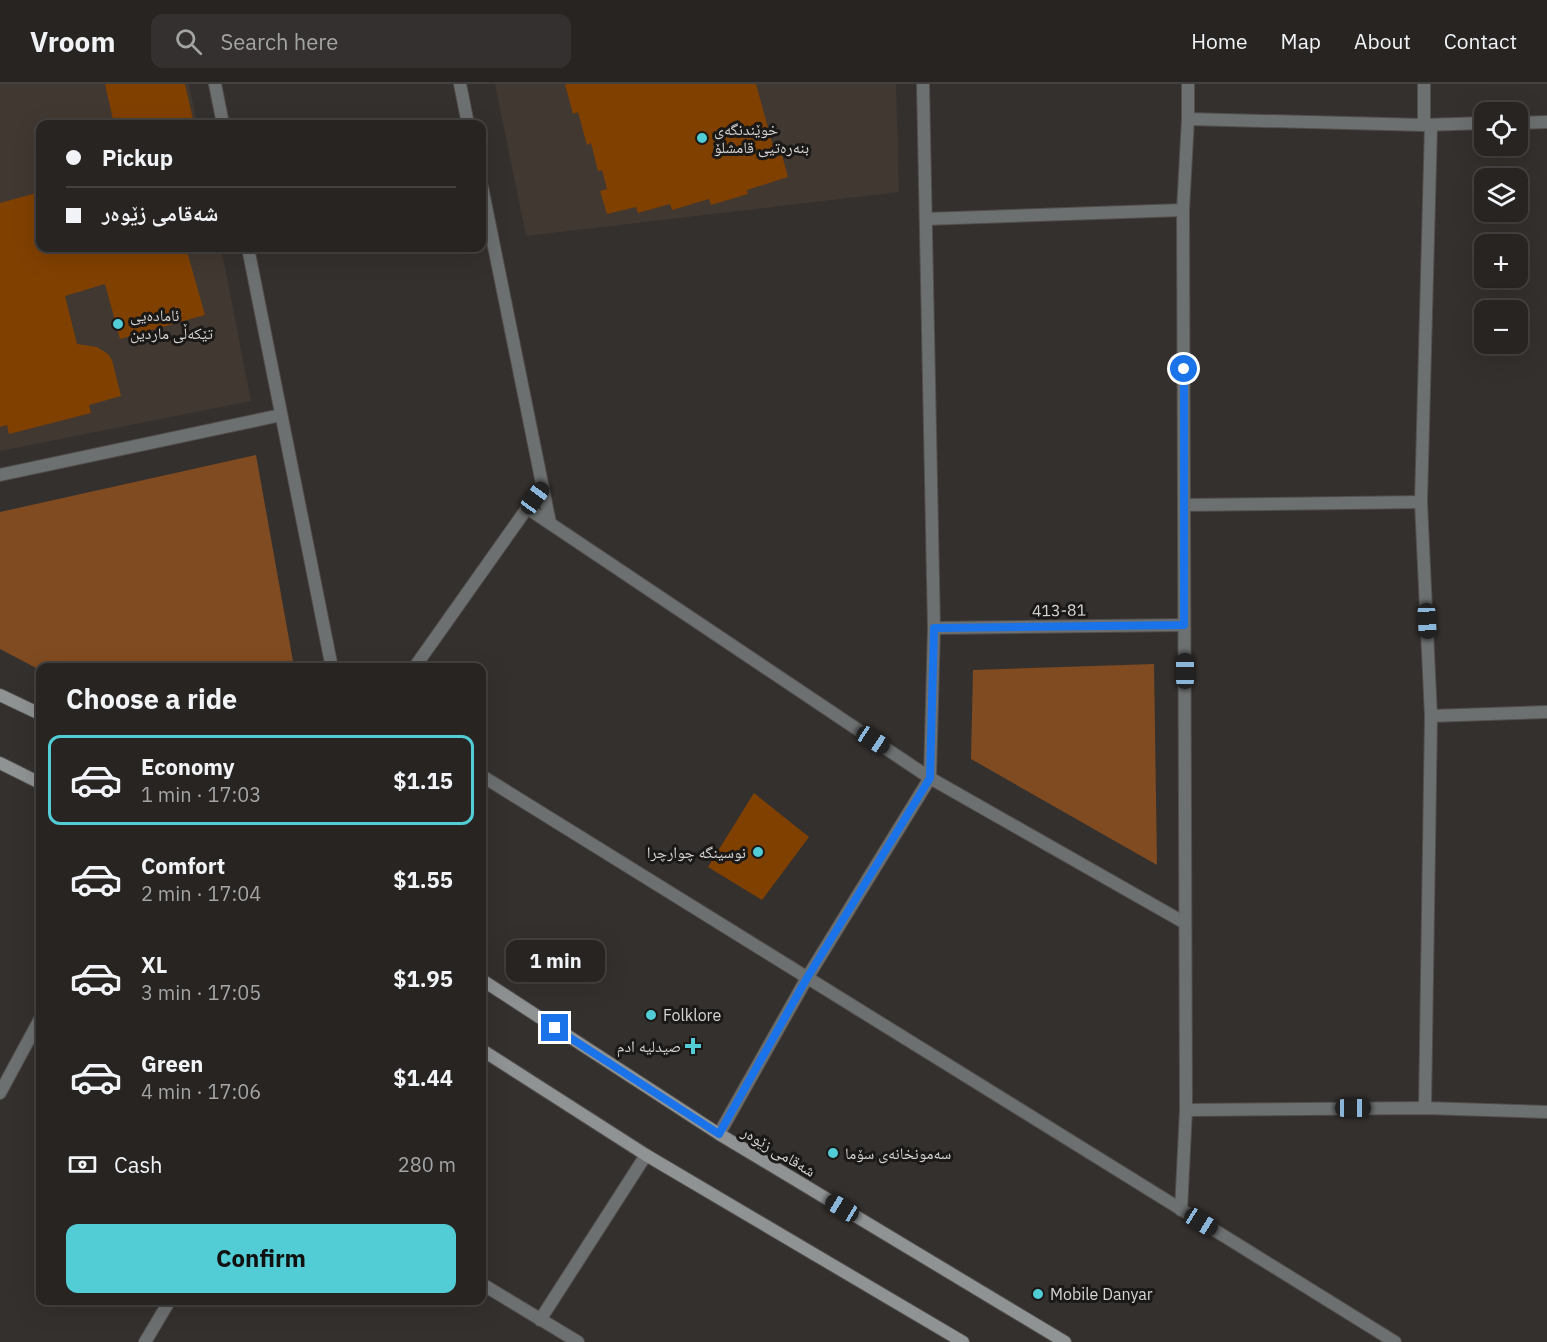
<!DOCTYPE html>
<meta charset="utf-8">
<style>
body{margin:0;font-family:"IBM Plex Sans","Noto Naskh Arabic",sans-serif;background:#33302f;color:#f1f3f6;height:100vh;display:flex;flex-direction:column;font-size:22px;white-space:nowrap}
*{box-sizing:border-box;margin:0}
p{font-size:20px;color:#a4a4a5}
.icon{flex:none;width:33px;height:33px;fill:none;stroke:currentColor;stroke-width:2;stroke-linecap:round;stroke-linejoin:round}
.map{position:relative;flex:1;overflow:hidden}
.side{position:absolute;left:36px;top:579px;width:450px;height:642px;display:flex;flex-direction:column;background:#272422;border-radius:12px;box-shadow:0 6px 24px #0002,0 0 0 2px #434140}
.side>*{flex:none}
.hud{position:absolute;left:36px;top:36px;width:450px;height:132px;border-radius:12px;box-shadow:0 6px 24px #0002,0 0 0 2px #434140;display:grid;align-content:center;height:132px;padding:0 30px;background:#272422}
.controls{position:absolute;left:1474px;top:18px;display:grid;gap:12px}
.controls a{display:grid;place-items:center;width:54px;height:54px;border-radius:12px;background:#272422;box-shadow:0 6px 24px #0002,0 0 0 2px #434140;font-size:30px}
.end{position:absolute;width:27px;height:27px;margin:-14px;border:8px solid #1a73e8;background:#fff;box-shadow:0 0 0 3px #fff}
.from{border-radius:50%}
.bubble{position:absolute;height:42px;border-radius:12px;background:#272422;box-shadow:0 6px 24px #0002,0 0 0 2px #434140;font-size:20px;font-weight:800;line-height:42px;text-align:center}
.car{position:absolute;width:18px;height:36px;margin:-18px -9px;border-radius:8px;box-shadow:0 0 4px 2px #0007;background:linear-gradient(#222 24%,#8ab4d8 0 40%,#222 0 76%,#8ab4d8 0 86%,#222 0)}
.hud b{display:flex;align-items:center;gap:21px;height:57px;font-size:22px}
.hud b+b{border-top:2px solid #434140}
.hud i{width:15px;height:15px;background:#f1f3f6}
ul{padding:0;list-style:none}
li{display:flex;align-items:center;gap:18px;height:90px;margin:0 12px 9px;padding:0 18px;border:3px solid transparent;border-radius:12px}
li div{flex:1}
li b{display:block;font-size:22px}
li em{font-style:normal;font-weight:800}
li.current{border-color:#52ccd5}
li>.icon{width:54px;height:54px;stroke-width:1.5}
h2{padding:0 30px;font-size:27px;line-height:72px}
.pay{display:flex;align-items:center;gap:15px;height:66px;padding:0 30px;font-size:22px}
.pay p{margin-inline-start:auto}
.cta{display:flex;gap:12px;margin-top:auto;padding:12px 30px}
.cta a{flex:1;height:69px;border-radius:12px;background:#52ccd5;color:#111;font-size:24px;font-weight:800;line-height:69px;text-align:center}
header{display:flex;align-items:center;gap:36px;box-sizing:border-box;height:84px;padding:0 30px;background:#272422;border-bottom:2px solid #434140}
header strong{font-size:28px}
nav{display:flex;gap:33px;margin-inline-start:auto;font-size:21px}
.search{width:420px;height:54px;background:#33302f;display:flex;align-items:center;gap:15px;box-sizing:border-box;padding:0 21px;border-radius:12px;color:#a4a4a5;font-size:22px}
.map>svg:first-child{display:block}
</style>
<header>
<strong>Vroom</strong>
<div class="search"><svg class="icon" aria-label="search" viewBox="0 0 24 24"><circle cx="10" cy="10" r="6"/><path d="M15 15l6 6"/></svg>Search here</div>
<nav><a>Home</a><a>Map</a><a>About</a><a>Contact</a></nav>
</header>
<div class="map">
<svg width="1547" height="1258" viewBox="0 0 1547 1258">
<rect width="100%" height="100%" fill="#34302e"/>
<!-- built -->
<g fill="#413831">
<path d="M0,0H189L197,40H40V164H221L251,317L0,367Z"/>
<path d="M495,0H896L899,108L526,152Z"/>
</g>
<!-- green -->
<g fill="#804b21">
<path d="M256,371L294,583L40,584V586L0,565V428Z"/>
<path d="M1154,580L1157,781L971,675L973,586Z"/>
</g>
<!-- building -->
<g fill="#804000">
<path d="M105,0H185L194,40H114Z"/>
<path d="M565,0H756L776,73L782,71L788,93L747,106L748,110L711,121L709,115L672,126L670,120L638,129L636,123L607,130L600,107L607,105L602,86L598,87L591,59L587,61L578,28L573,30Z"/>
<path d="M40,108V164H186L205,231L120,255L105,200L65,212L77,260L97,263L108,270L112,276L121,312L89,321L91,329L9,350L7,341L0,343V119Z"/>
<path d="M754,709L809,753L762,816L708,783Z"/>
</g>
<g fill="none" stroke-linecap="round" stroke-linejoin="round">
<!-- street casing -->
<g stroke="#514e4c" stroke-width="14">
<g id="street">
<path d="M215,0L223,40"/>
<path d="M460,0L468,40"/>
<path d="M1188,35L1424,41L1485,39"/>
<path d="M1518,39L1547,38"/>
<path d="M1424,41V0"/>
<path d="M482,103L550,439"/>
<path d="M926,135L1183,126"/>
<path d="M248,164L332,584"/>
<path d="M0,391L281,331"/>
<path d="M1184,421L1421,418"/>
<path d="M527,424L930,694L1185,839"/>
<path d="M934,544L1184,541"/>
<path d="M414,584L542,403"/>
<path d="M1431,632L1547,628"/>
<path d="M482,692L1395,1258"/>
<path d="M0,1009L40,935"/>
<path d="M1425,1024L1431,632L1421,418L1431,41"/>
<path d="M1186,1026L1425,1024L1547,1028"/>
<path d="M719,1050L807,894L930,694L934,544L923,0"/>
<path d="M1181,1126L1186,1026L1183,126L1188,35V0"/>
<path d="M482,1200L578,1258"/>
<path d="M540,1236L646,1071"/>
<path d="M145,1258L170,1216"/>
</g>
</g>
<!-- secondary casing -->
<g stroke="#514e4c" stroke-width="14">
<g id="secondary">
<path d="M0,611L40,630"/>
<path d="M0,679L40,699"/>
<path d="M482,896L719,1050L1065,1258"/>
<path d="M482,966L646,1071L963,1258"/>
</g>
</g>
<!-- street -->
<use href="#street" stroke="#6d7070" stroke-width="12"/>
<!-- secondary -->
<use href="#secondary" stroke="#8f9394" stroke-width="12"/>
</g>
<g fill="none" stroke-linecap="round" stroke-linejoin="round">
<!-- route -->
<path stroke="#1a73e8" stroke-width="8" d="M555,944L719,1050L807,894L930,694L934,544L1184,541V285"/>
</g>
<!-- markers -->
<g fill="#52ccd5" stroke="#1a1917" stroke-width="2">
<circle cx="702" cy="54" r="6"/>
<circle cx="118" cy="240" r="6"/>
<circle cx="758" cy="768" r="6"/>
<circle cx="651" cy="931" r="6"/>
<path d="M690 953h6v6h6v6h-6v6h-6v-6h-6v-6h6z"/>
<circle cx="833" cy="1069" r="6"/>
<circle cx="1038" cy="1210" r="6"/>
</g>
<g text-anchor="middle" stroke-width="6" stroke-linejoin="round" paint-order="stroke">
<!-- poi labels -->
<g font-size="16" fill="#d7d4d3" stroke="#1a1917" text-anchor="start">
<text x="714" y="51">خوێندنگەی<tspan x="714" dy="18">بنەرەتیی قامشلۆ</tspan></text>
<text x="130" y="237">ئامادەیی<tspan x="130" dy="18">تێکەڵی ماردین</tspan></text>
<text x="746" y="774" text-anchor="end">نوسینگە چوارچرا</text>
<text x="663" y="937">Folklore</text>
<text x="681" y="968" text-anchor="end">صیدلیە ادم</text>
<text x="845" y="1075">سەمونخانەی سۆما</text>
<text x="1050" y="1216">Mobile Danyar</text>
</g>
<!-- street labels -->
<g font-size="16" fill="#d7d4d3" stroke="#1a1917">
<text transform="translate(1059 526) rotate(-1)" y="6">413-81</text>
<text transform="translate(779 1067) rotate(31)" y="6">شەقامی زێوەر</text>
</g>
</g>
</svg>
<div class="controls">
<a><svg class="icon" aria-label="locate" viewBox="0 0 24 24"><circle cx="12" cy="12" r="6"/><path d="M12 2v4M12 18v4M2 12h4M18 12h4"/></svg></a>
<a><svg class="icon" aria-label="layers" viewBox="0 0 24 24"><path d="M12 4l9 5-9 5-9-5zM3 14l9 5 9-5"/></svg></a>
<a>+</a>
<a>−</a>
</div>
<i class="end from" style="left:1184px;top:285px"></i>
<i class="end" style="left:555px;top:944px"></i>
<div class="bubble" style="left:506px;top:856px;width:99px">1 min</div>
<i class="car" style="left:535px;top:414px;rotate:36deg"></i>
<i class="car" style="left:1427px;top:537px;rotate:177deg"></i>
<i class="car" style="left:1185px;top:587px;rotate:0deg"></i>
<i class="car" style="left:873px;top:656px;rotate:123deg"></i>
<i class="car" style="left:1353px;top:1024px;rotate:90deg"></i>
<i class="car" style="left:842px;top:1124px;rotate:301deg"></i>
<i class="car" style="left:1201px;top:1138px;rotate:122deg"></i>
<div class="hud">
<b><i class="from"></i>Pickup</b>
<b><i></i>شەقامی زێوەر</b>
</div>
<section class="side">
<h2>Choose a ride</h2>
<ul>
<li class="current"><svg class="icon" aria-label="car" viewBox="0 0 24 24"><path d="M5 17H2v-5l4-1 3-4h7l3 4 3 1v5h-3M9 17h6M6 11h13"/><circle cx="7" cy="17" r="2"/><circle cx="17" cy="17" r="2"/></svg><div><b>Economy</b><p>1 min · 17:03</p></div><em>$1.15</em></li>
<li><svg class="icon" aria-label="car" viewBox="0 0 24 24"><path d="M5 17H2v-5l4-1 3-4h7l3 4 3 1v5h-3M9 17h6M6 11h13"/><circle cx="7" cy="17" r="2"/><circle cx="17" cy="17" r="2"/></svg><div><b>Comfort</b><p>2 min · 17:04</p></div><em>$1.55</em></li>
<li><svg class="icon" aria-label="car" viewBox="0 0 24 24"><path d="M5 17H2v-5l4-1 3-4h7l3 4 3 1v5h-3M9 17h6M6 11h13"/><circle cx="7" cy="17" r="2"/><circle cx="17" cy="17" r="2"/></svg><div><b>XL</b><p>3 min · 17:05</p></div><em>$1.95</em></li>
<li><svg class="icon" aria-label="car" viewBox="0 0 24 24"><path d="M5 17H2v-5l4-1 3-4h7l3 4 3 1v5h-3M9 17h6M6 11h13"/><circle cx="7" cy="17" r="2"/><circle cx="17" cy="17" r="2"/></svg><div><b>Green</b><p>4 min · 17:06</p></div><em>$1.44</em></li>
</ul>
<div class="pay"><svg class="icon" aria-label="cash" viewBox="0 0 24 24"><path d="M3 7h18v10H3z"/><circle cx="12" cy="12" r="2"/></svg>Cash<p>280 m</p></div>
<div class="cta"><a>Confirm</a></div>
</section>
</div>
